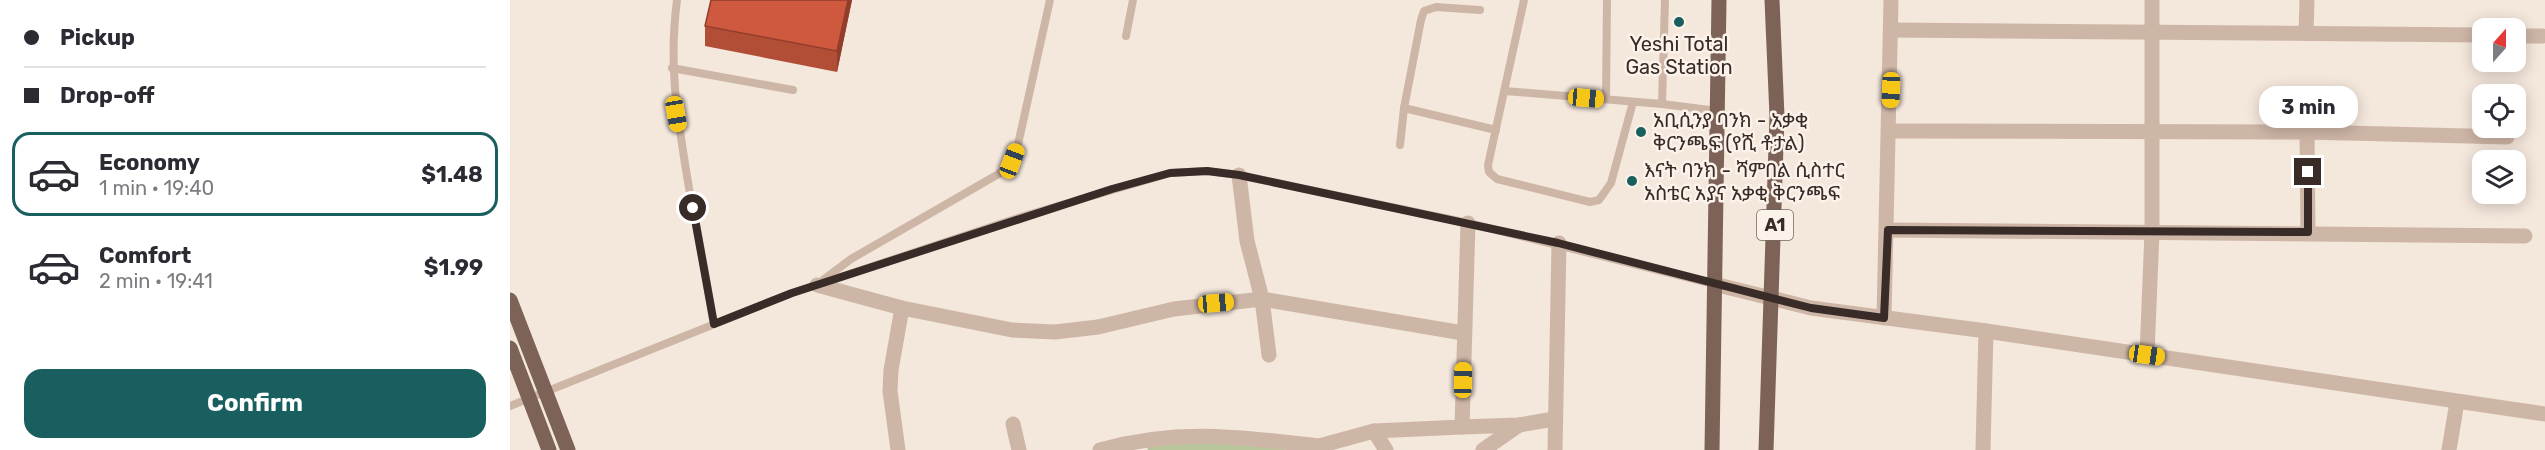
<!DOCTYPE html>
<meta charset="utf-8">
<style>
body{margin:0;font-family:Rubik,"Noto Sans Ethiopic",sans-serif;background:#f7f7f7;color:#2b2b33;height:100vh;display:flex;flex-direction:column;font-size:22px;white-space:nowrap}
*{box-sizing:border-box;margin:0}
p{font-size:20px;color:#7c7c81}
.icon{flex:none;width:33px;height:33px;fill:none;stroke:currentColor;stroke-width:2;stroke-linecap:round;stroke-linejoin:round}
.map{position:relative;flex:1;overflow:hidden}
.drawer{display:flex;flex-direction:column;background:#fff;width:510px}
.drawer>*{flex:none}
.guide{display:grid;align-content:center;height:132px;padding:0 24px;background:#fff}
.needle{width:39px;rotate:21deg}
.fabs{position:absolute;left:1962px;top:18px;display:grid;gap:12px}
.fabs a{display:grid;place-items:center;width:54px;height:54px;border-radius:12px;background:#fff;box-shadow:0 3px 15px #0003;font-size:30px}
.end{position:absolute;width:27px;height:27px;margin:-14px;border:8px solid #392c28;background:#fff;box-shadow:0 0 0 3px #fff}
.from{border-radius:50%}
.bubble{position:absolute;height:42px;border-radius:18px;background:#fff;box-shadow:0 3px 15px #0003;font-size:20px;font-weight:700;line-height:42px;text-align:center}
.car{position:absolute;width:18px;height:36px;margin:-18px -9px;border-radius:8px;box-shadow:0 0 4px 2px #0007;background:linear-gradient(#f5c518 24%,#345 0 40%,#f5c518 0 76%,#345 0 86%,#f5c518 0)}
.guide b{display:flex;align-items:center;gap:21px;height:57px;font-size:22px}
.guide b+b{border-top:2px solid #e1e1e2}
.guide i{width:15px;height:15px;background:#2b2b33}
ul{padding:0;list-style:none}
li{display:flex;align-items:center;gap:18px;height:84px;margin:0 12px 9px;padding:0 12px;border:3px solid transparent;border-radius:18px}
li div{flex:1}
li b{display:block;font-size:22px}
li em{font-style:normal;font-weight:700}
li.active{border-color:#1a5f5f}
li>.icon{width:54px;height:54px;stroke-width:1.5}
.primary-button{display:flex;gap:12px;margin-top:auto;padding:12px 24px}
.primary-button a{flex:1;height:69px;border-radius:18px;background:#1a5f5f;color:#fff;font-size:24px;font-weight:700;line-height:69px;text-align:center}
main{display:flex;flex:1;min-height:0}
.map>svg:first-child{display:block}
</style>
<main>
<section class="drawer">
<div class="guide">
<b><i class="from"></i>Pickup</b>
<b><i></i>Drop-off</b>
</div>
<ul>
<li class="active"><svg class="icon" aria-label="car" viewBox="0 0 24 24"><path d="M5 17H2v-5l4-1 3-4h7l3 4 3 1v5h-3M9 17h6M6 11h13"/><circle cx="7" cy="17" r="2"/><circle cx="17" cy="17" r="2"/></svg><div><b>Economy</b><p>1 min · 19:40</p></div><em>$1.48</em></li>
<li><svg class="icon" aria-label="car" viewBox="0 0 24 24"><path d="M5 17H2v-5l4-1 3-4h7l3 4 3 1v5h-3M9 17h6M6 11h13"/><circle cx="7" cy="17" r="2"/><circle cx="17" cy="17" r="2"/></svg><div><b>Comfort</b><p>2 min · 19:41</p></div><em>$1.99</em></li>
</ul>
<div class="primary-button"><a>Confirm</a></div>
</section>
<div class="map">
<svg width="2035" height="450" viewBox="0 0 2035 450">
<rect width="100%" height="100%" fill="#f4e7dc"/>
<!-- green -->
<path fill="#b9c59b" d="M662,436L781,450H638L633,440Z"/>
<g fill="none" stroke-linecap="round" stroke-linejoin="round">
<!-- lane -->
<g stroke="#ceb6a7" stroke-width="8">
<path d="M167,0C158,68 168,121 179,188C188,233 196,279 204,324"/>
<path d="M1014,0L978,165L979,172L987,179L1080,202L1089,200L1101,183L1123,102"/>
<path d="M616,36L623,0"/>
<path d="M162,68L283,90"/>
<path d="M995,91L1152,104L1208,111"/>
<path d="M1096,99L1097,0"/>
<path d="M1152,104L1155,0"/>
<path d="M894,108L986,130"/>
<path d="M890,145L894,108L911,20L914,11L926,7L970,10"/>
<path d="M313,280L341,259L492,172L502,161L507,149L540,0"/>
<path d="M0,406L282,293L514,216L660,173L697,171L729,175L958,223L1204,284"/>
</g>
<!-- street -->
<g stroke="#ceb6a7" stroke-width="15">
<path d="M1382,30L1972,35"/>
<path d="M1796,32L1797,0"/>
<path d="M2006,36H2032"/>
<path d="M1379,131L1797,132L1997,137"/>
<path d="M1797,132L1798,232"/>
<path d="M729,175L737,241L752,299L953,333"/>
<path d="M1378,230L2015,236"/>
<path d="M1204,284L1301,308L1476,331L2035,414"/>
<path d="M307,285L392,308L381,370L380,391L388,450"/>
<path d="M392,308L502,330L545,332L588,327L664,309L752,299L759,355"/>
<path d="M1374,318L1381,0"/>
<path d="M1637,355L1642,232V0"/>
<path d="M503,424L509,450"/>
<path d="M952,427L1009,425L1044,419"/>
<path d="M864,431L876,450"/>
<path d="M590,450C669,428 729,437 809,446"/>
<path d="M803,450L809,446L864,431L952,427L958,223"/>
<path d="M973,450L1009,425"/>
<path d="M1045,450L1049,243"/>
<path d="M1473,450L1476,331"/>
<path d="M1939,450L1947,402"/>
</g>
<!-- primary -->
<g stroke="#7d6258" stroke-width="15">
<path d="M0,300L58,450"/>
<path d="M0,348L39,450"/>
<path d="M1202,450L1209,0"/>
<path d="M1256,450L1267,116L1262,0"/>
</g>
</g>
<!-- wall -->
<path fill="#b24d36" d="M201,0H342L327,72L195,46V26Z"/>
<!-- shaded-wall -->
<path fill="#913e2c" d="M338,0H342L327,72V51Z"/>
<!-- building -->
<path fill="#cf593f" stroke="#913e2c" stroke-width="1.5" d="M201,0H338L327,51L195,26Z"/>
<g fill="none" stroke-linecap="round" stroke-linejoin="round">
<!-- route -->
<path stroke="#392c28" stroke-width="8" d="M183,208L204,324L282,293L602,189L660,173L697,171L729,175L1048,243L1301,308L1374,318L1378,230L1798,232V172"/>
</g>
<!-- markers -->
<g fill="#1a5f5f" stroke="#fbf2e9" stroke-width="2">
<circle cx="1169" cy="22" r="6"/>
<circle cx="1131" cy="132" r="6"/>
<circle cx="1122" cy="181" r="6"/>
</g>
<g text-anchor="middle" stroke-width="5" stroke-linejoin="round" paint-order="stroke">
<!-- shield labels -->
<rect fill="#fbf2e9" stroke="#736762" stroke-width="1.5" x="1247" y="210" width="36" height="30" rx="4.5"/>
<g font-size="18" font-weight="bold" fill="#392c28">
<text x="1265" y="231">A1</text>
</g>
<!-- poi labels -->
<g font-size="20" fill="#392c28" stroke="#fbf2e9" text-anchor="start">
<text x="1169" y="51" text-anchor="middle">Yeshi Total<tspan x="1169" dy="23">Gas Station</tspan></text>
<text x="1143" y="127">አቢሲንያ ባንክ - አቃቂ<tspan x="1143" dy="23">ቅርንጫፍ (የሺ ቶታል)</tspan></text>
<text x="1134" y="177">እናት ባንክ - ሻምበል ሲስተር<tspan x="1134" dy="23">አስቴር አያና አቃቂ ቅርንጫፍ</tspan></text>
</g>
</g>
</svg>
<div class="fabs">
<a><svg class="needle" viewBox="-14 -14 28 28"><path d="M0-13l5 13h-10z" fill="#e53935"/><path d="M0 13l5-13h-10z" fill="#7c7c81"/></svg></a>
<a><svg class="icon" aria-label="locate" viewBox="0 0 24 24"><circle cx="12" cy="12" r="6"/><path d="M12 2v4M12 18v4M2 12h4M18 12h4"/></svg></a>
<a><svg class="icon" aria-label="layers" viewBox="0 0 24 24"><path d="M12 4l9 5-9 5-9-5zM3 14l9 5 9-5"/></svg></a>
</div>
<i class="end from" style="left:183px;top:208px"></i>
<i class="end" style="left:1798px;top:172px"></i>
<div class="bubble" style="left:1749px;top:86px;width:99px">3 min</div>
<i class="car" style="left:1381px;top:90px;rotate:182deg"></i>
<i class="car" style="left:1076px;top:98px;rotate:95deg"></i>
<i class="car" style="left:166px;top:114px;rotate:170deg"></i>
<i class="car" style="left:502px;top:161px;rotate:21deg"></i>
<i class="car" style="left:706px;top:303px;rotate:85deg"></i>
<i class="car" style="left:1637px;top:355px;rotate:98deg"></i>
<i class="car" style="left:953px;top:380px;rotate:1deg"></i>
</div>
</main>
